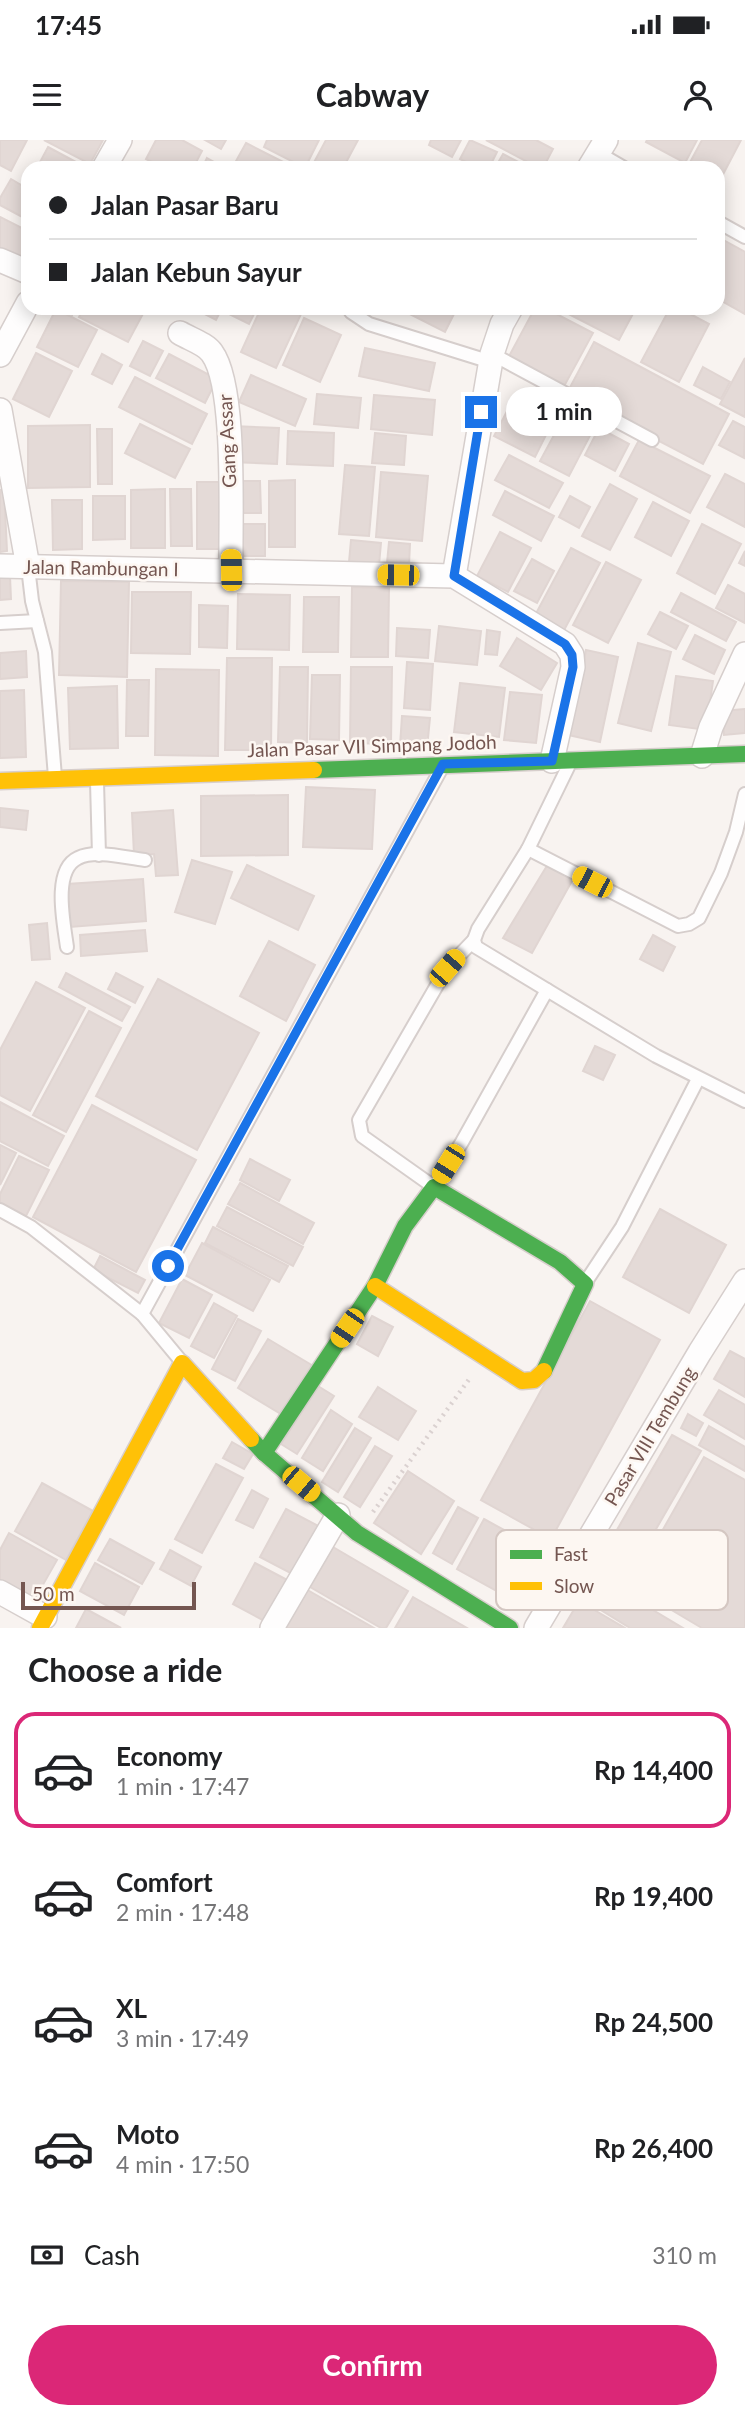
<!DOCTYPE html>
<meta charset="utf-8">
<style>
body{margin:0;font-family:Lato,sans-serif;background:#f6f6f6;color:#202124;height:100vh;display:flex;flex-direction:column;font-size:26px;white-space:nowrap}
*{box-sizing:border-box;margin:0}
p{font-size:23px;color:#757577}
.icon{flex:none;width:38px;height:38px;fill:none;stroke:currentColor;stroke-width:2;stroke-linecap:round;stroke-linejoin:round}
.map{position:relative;height:1488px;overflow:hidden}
.side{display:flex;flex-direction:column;background:#fff;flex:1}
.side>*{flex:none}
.banner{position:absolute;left:21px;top:21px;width:704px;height:154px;border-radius:21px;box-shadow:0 4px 18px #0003;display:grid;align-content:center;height:154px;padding:0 28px;background:#fff}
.scale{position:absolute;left:21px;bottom:18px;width:175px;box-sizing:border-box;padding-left:7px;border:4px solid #745651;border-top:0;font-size:19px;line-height:24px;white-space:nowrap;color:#745651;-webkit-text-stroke:5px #fdf7f2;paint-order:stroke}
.end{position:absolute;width:32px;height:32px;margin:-16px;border:9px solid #1a73e8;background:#fff;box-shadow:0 0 0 4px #fff}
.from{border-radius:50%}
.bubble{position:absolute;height:49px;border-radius:24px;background:#fff;box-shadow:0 4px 18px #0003;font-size:23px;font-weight:700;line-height:49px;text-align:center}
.car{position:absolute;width:21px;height:42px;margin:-21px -10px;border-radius:9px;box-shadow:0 0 5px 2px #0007;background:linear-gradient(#f5c518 24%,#345 0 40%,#f5c518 0 76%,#345 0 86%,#f5c518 0)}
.banner b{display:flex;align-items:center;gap:24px;height:66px;font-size:26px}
.banner b+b{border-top:2px solid #e0e0e0}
.banner i{width:18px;height:18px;background:#202124}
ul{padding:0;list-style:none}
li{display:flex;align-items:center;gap:21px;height:116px;margin:0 14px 10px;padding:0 14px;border:4px solid transparent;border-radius:21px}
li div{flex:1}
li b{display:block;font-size:26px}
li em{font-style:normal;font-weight:700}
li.selected{border-color:#db2777}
li>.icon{width:63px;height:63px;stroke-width:1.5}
h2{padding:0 28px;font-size:32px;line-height:84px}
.pay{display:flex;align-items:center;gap:18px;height:77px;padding:0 28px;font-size:26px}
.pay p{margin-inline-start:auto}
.action{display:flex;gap:14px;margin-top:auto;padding:14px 28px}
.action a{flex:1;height:80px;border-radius:42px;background:#db2777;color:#fff;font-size:28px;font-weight:700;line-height:80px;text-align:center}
.status{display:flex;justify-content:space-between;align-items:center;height:49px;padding:0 35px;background:#fff;direction:ltr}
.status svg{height:19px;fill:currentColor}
header{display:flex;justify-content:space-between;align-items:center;height:91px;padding:0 28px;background:#fff;font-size:32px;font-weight:700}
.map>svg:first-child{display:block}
</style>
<div class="status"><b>17:45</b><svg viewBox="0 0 49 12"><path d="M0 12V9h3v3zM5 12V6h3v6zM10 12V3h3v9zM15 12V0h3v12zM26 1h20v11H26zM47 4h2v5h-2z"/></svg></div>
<header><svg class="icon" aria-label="menu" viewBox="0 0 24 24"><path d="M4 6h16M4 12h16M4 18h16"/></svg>Cabway<svg class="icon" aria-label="person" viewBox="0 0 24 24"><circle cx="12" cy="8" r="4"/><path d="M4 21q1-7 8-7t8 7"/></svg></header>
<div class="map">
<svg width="745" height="1488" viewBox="0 0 745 1488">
<rect width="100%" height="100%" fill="#f8f3f0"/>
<!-- building -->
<g fill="#e4dad7" stroke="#e0d5d2" stroke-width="2">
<path d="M0,0H27L11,31L0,25Z"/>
<path d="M44,0H103L90,24Z"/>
<path d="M156,0H182L202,11L193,28H164L146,19Z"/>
<path d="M205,0H226L221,9Z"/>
<path d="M267,0H319L305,28L264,7Z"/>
<path d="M326,0H358L343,28H311Z"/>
<path d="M431,0H461L452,17L429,5Z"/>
<path d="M470,0L497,12L489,28H478L460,19Z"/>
<path d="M486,0H536L553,9L543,28H539Z"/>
<path d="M647,0H697L685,23L646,2Z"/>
<path d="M702,0H741L718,44V28H687Z"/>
<path d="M246,3L295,28H249L236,21Z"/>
<path d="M48,7L87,28H47L39,24Z"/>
<path d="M503,14L530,28H495Z"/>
<path d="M207,18L225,28H202Z"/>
<path d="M11,39L28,49V80L0,65V58Z"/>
<path d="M0,77L28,91V126L0,111Z"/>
<path d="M718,97L745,112V174L718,159Z"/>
<path d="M58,168H76L72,175Z"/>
<path d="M84,168H146L128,202L79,177Z"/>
<path d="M198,168H222L216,180L197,170Z"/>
<path d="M227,168H257L249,184L225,172Z"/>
<path d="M261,168H287L301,174L276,228L241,212Z"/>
<path d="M398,168H457L445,192Z"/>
<path d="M535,168H545L593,193L562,250L507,220Z"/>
<path d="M557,168H636L619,200Z"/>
<path d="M670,168H679L709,184L679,242L641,222Z"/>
<path d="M56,169L97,190L78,227L37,207Z"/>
<path d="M304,178L341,195L320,242L283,225Z"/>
<path d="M143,201L163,211L150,236L130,226Z"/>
<path d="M594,202L729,274L703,324L567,253Z"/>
<path d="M365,208L435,223L429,251L359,236Z"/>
<path d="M36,213L72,231L49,277L13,259Z"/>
<path d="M102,214L122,225L112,244L92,234Z"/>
<path d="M169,214L217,239L205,263L156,238Z"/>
<path d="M745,218V277L720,264Z"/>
<path d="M703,227L730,242L721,259L694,245Z"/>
<path d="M251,235L306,259L295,286L239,262Z"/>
<path d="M135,237L207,274L192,304L119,267Z"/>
<path d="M317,254L361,258L358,288L314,284Z"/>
<path d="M374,255L435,260L432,295L371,289Z"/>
<path d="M515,256L555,277L535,317L494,296Z"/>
<path d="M567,271L595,286L569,336L540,321Z"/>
<path d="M733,281L745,287L744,318L719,305Z"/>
<path d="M140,284L190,309L175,338L125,313Z"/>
<path d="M90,285V347L28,348V286Z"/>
<path d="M232,286L279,288L277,324L231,322Z"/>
<path d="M599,288L629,304L615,331L585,315Z"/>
<path d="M97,289H112V344H98Z"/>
<path d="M288,291L334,293L333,326L287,324Z"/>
<path d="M375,293L406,296L404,325L372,323Z"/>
<path d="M639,300L710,336L690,373L620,336Z"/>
<path d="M509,315L563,343L549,368L495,340Z"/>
<path d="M345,325L375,327L369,396L339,394Z"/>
<path d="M381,332L428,336L422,401L376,397Z"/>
<path d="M725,334L745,344V387L707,367Z"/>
<path d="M295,340V407H269V341Z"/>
<path d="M233,341H260L261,373H233Z"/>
<path d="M197,342H222L223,409H197Z"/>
<path d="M610,344L637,359L610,410L582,396Z"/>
<path d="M165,349V408H131V350Z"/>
<path d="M170,349H191L192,406H171Z"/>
<path d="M0,350H4L7,411L0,412Z"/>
<path d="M505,351L554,376L541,401L493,375Z"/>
<path d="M93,356H125V399L93,400Z"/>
<path d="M570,356L590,367L579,388L559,377Z"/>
<path d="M52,360H82V409L53,410Z"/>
<path d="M653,362L689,381L671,416L635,397Z"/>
<rect x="232" y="384" width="33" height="32"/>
<path d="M702,384L741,404L715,454L677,433Z"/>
<path d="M500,392L531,408L508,452L477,436Z"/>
<path d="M351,400L381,403L379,425L349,422Z"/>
<path d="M389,402L410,404L409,425L387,423Z"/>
<path d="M571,408L600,423L562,494L533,479Z"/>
<path d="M745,411V426L739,423Z"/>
<path d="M532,419L554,431L537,463L514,451Z"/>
<path d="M606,422L641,440L608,503L573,485Z"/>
<path d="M10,436L11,459L0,460V437Z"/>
<path d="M61,441L129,442L127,537L59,535Z"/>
<path d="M728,445L745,454V483L716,468Z"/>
<path d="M352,447L389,448L388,517H351Z"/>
<path d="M132,452H191L190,514L131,513Z"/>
<path d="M681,453L736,482L726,501L671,472Z"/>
<path d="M238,454L290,455L289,510L237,509Z"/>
<path d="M304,457H339L338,512H303Z"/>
<path d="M199,465L228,466L227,508L199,507Z"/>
<path d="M660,472L688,486L676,509L648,494Z"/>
<path d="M439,486L481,491L477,525L435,521Z"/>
<path d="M397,488L430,490L428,518L396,516Z"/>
<path d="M487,490L500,492L497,515L485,514Z"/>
<path d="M695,495L725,510L714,534L683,519Z"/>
<path d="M517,498L557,523L541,550L500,526Z"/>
<path d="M638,503L671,512L651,591L618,583Z"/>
<path d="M586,510L618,517L600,602L568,595Z"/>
<path d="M26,511L27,537L0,539V513Z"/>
<path d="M227,518H272L271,610H225Z"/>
<path d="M407,522L433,524L430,570L404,568Z"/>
<path d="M280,527H308L307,603L278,602Z"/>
<path d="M351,527H392L391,604L350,603Z"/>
<path d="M156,529L219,530L218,616L155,615Z"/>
<path d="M312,535H340L339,600L310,599Z"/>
<path d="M676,536L713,541L706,590L669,585Z"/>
<path d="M127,540H149L148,596H126Z"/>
<path d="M460,543L505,548L499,597L454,592Z"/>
<path d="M117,546L118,608L70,609L68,548Z"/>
<path d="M24,550L26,617L0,618V551Z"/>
<path d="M510,552L542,555L536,603L504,600Z"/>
<path d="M745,569V593L724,595L722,571Z"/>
<path d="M402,576L430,578L427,608L400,606Z"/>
<path d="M306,647L375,650L372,709L303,707Z"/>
<path d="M288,655V715L201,716V656Z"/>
<path d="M0,668L28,671L26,690L0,687Z"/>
<path d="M173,670L178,735L156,736L154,714L134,715L132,673Z"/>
<path d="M192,720L232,732L215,784L175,772Z"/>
<path d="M548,724L573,739L532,813L503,798Z"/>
<path d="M247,725L314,756L298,790L231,758Z"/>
<path d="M143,739L146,781L70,787L67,744Z"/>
<path d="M47,783L50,819L32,820L29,785Z"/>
<path d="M145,790L147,811L81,816L80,795Z"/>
<path d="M653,795L675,807L663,831L640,819Z"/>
<path d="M269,801L315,825L286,881L240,856Z"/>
<path d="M66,833L130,867L122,881L59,847Z"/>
<path d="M116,833L143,847L135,863L108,849Z"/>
<path d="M158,839L259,893L197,1010L96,956Z"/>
<path d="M36,842L85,868L30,971L0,955V910Z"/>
<path d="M89,871L121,888L66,992L33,975Z"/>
<path d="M595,906L615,915L603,940L583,931Z"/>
<path d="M0,962L64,996L48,1026L0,1001Z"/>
<path d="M92,965L196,1020L136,1132L33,1077Z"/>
<path d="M0,1005L16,1013L0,1045Z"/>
<path d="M19,1016L49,1030L26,1076L0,1063V1054Z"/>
<path d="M250,1019L290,1040L279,1061L240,1040Z"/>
<path d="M240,1043L314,1083L303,1104L228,1064Z"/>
<path d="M227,1067L303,1107L293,1126L217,1086Z"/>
<path d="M660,1069L726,1105L689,1173L623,1137Z"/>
<path d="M213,1087L288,1126L279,1142L205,1103Z"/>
<path d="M202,1103L270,1140L253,1171L185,1135Z"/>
<path d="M100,1116L145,1140L138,1153L93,1130Z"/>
<path d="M182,1139L212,1155L189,1198L159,1183Z"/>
<path d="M590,1161L660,1200L551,1399L481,1360Z"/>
<path d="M214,1163L237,1176L214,1218L191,1206Z"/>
<path d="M372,1176L393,1187L378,1216L357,1204Z"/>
<path d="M238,1179L261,1191L235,1241L212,1229Z"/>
<path d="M268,1199L315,1227L284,1276L238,1248Z"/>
<path d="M730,1211L745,1219V1257L714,1239Z"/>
<path d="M318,1246L334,1256L297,1314L281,1304Z"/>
<path d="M378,1247L416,1271L398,1300L359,1277Z"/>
<path d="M719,1250L745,1265V1299L704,1275Z"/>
<path d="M331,1270L352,1284L323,1331L302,1318Z"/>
<path d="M688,1274L703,1283L696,1296L681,1288Z"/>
<path d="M709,1286L745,1307V1331L699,1305Z"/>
<path d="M355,1288L371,1298L338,1352L322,1342Z"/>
<path d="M672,1295L701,1311L625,1443L596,1426Z"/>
<path d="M232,1302L253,1314L244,1329L223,1318Z"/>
<path d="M375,1306L392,1316L360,1367L344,1357Z"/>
<path d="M704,1317L745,1340V1488H702L631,1446Z"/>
<path d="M216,1324L243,1338L202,1413L175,1399Z"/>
<path d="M408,1331L454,1361L421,1414L374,1383Z"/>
<path d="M42,1343L93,1371L66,1420L15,1391Z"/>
<path d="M252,1350L268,1359L253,1388L236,1380Z"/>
<path d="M458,1367L478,1378L452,1424L433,1413Z"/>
<path d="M286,1369L324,1389L298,1437L260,1417Z"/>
<path d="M484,1379L557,1419L529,1469L457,1429Z"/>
<path d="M9,1393L57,1420L32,1464L0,1446V1410Z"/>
<path d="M110,1399L154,1423L142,1444L98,1420Z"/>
<path d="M333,1407L408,1451L386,1488H381L310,1447Z"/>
<path d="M170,1410L201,1427L191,1446L160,1429Z"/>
<path d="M95,1423L139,1447L124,1475L80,1451Z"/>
<path d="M255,1423L291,1442L268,1483L233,1464Z"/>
<path d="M591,1433L683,1488H630L578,1456Z"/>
<path d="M304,1448L374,1488H280Z"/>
<path d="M413,1457L467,1488H395Z"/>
<path d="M579,1461L625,1488H563Z"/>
<path d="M86,1469L121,1488H76Z"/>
</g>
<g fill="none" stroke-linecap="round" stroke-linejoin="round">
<!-- lane casing -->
<g stroke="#d6cecc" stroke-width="16">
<g id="lane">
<path d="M598,13L624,28"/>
<path d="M718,82L745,97"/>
<path d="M349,168L351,172L369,184L491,222"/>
<path d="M492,214L652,300"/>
<path d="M28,427L32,461L45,512L55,637"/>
<path d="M0,483L37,481"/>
<path d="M568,627L528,709L478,789L474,800L476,807L656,916L745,961"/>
<path d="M97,642L99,715"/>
<path d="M528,709L678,786L689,784L699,778L721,733L736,692L745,654"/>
<path d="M474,800L447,828L359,980L362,996L434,1047L462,1002L547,850"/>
<path d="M67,807C64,784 52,730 78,718C96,709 126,718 145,720"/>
<path d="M0,1070L31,1087L142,1174L181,1221"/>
<path d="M585,1143L622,1087L698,939"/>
<path d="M142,1174L440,631"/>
</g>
</g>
<!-- street casing -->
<g stroke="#d6cecc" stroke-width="26">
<g id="street">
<path d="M104,28L120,0"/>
<path d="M589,28L606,0"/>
<path d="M0,120L28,132"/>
<path d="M180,193C190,199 206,204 212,213C237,247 230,383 231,430"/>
<path d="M0,215L28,163"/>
<path d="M0,270L28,427"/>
<path d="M0,426L454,436L565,504L572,515L573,527L552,621"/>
<path d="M454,436L492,214L502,184L511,168"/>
<path d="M702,616L711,587L745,514"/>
<path d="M0,1452L45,1477"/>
<path d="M272,1488L338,1375"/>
<path d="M536,1488L700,1212L745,1141"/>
</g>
</g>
<!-- fast casing -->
<g stroke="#d7cecc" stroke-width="19">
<g id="fast">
<path d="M314,630L745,614"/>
<path d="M251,1299L264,1313L357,1393L510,1488"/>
<path d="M264,1313L375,1146L405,1086L434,1047L560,1122L585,1144L544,1231"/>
</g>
</g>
<!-- slow casing -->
<g stroke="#d7cecc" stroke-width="19">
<g id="slow">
<path d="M0,641L314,630"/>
<path d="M375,1146L522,1241L534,1240L544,1231"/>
<path d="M40,1488L182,1223L251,1299"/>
</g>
</g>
<!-- path -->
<path stroke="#dad1d0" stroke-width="4.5" stroke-dasharray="2 5" stroke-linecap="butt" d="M373,1372L470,1238"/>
<!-- lane -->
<use href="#lane" stroke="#fefdfd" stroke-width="12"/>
<!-- street -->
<use href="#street" stroke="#fefdfd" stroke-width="23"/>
<!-- fast -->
<use href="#fast" stroke="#4caf50" stroke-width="16"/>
<!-- slow -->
<use href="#slow" stroke="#ffc107" stroke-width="16"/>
</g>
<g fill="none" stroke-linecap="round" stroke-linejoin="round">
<!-- route -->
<path stroke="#1a73e8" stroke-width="9" d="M168,1126L443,624L552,621L573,527L572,515L565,504L454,436L481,272"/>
</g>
<g text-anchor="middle" stroke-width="5" stroke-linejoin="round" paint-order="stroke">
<!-- street labels -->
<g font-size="19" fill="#745651" stroke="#fdf7f2">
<text transform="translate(227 301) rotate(-93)" y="7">Gang Assar</text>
<text transform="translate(101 428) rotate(1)" y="7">Jalan Rambungan I</text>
<text transform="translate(372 606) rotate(-2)" y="7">Jalan Pasar VII Simpang Jodoh</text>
<text transform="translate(650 1296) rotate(-59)" y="7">Pasar VIII Tembung</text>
</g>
</g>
<!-- legend -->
<rect x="496" y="1390" width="232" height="80" rx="10" fill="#fdf7f2" stroke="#d4c7c2" stroke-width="2"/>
<rect x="510" y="1410" width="32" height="9" fill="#4caf50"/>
<rect x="510" y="1442" width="32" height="8" fill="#ffc107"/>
<g font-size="19" fill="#745651">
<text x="554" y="1421">Fast</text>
<text x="554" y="1453">Slow</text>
</g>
</svg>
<div class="scale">50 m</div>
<i class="end from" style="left:168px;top:1126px"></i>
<i class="end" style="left:481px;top:272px"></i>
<div class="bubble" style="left:506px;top:247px;width:116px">1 min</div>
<i class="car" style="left:231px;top:430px;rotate:359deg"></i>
<i class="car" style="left:398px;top:435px;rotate:271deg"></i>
<i class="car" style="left:592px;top:742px;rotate:297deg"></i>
<i class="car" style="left:447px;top:828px;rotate:41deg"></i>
<i class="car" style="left:448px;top:1024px;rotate:212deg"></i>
<i class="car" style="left:347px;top:1188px;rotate:214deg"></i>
<i class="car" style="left:301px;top:1344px;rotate:130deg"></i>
<div class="banner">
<b><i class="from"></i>Jalan Pasar Baru</b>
<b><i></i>Jalan Kebun Sayur</b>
</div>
</div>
<section class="side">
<h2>Choose a ride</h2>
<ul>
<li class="selected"><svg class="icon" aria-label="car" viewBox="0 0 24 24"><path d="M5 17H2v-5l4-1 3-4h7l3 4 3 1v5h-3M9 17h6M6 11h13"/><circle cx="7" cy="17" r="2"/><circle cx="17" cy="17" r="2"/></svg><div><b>Economy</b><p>1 min · 17:47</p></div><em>Rp 14,400</em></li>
<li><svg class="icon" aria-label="car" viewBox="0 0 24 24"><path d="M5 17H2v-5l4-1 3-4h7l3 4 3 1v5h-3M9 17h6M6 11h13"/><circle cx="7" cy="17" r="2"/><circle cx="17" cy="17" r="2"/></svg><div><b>Comfort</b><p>2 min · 17:48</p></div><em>Rp 19,400</em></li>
<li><svg class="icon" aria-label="car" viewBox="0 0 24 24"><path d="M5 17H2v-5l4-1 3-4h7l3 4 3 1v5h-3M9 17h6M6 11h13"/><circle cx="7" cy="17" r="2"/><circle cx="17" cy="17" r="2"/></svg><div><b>XL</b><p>3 min · 17:49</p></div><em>Rp 24,500</em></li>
<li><svg class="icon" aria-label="car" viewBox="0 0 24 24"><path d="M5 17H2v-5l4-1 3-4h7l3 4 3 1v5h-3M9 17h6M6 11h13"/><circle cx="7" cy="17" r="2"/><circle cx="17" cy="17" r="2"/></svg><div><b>Moto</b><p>4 min · 17:50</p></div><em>Rp 26,400</em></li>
</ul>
<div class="pay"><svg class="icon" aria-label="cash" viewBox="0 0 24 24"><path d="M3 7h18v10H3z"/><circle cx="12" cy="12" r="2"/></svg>Cash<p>310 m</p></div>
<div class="action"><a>Confirm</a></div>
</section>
